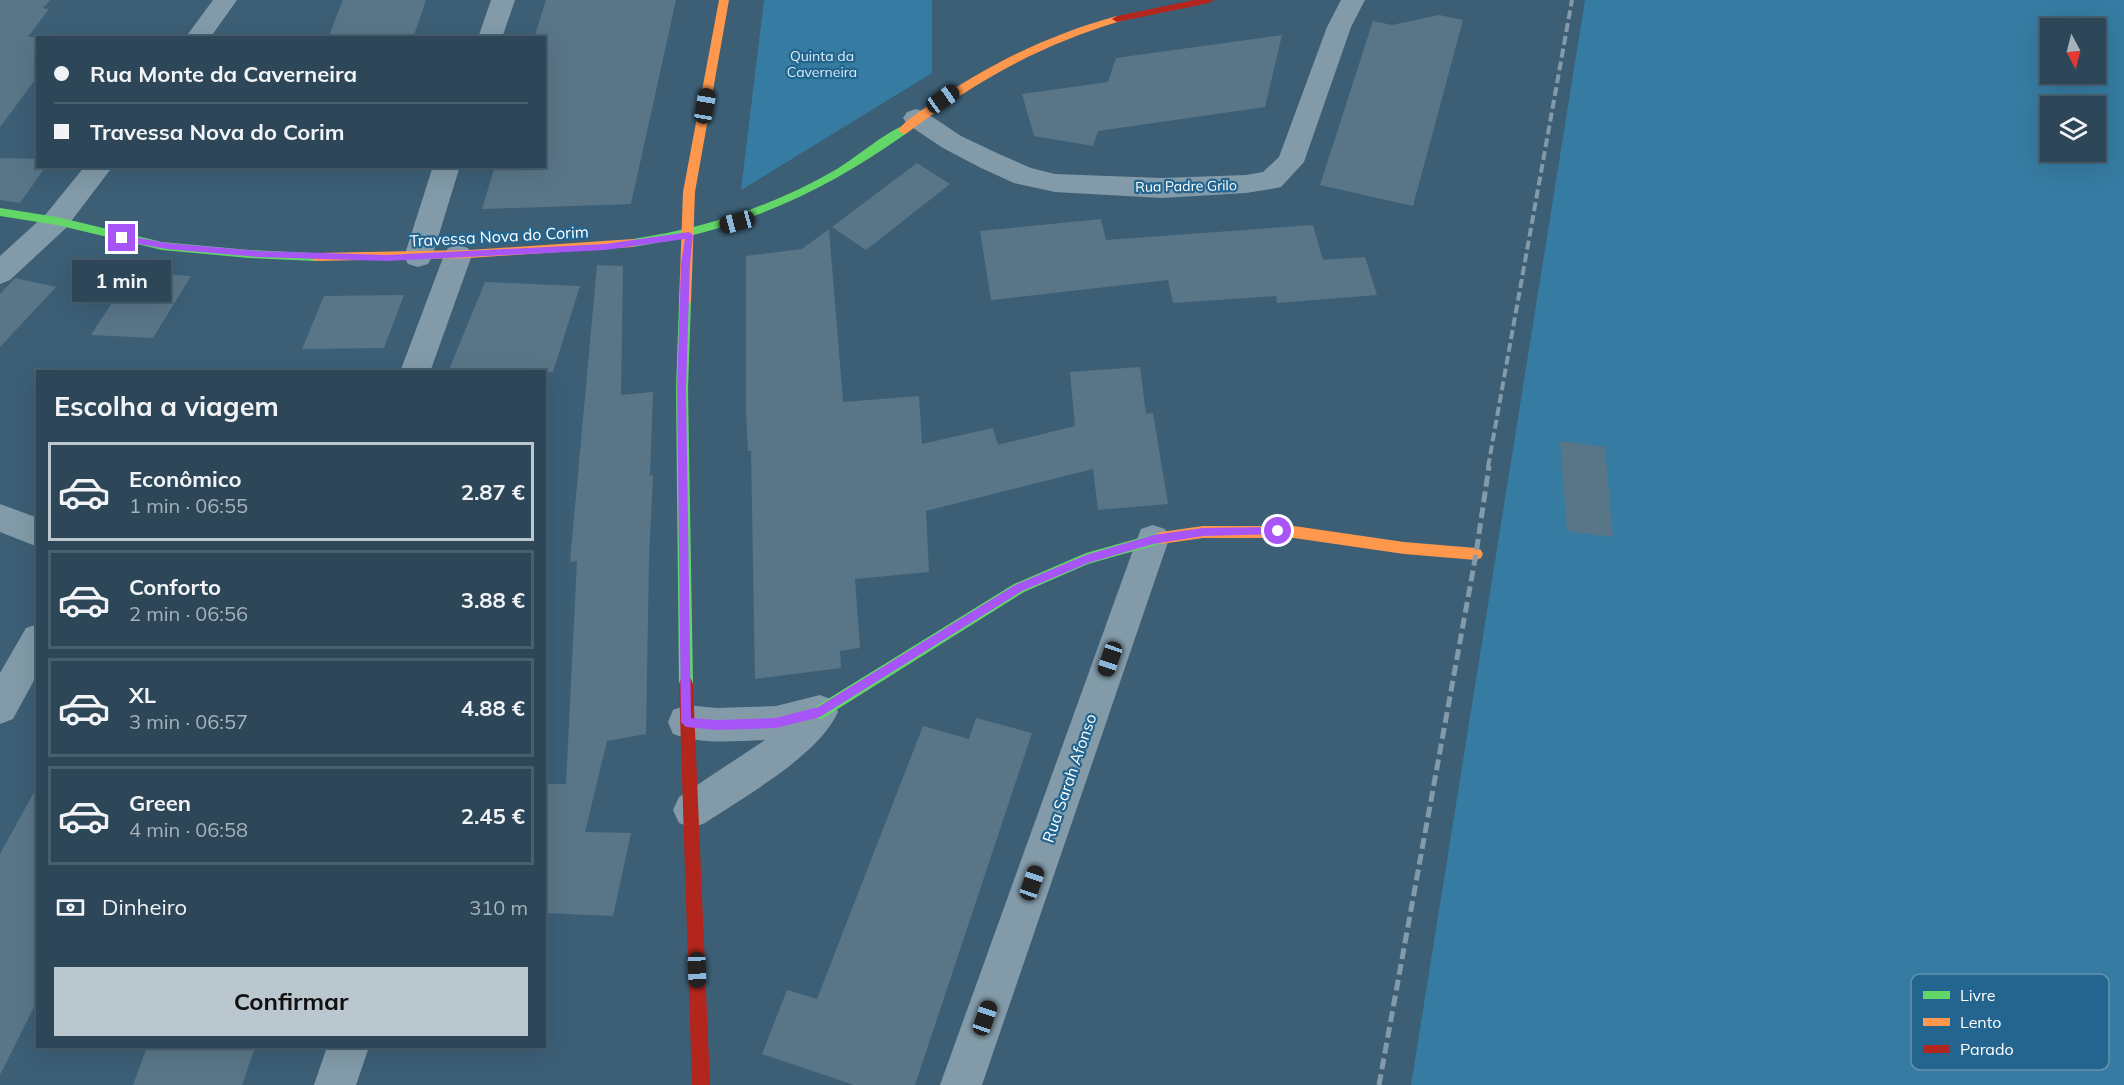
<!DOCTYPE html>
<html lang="pt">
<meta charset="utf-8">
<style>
body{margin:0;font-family:Mulish,sans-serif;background:#395161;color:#f1f3f6;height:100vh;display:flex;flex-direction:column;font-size:22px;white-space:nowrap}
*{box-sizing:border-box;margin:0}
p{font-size:20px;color:#a7b2ba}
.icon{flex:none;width:33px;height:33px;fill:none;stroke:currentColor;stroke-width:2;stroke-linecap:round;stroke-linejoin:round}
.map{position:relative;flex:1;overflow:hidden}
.details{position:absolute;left:36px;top:370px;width:510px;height:678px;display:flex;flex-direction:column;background:#2d4758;border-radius:0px;box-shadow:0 6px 24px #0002,0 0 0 2px #485f6e}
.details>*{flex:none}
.banner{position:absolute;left:36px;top:36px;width:510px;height:132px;border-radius:0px;box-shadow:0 6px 24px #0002,0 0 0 2px #485f6e;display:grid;align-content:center;height:132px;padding:0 18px;background:#2d4758}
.needle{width:39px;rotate:173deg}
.buttons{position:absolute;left:2040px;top:18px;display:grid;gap:12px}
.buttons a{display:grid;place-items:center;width:66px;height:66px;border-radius:0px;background:#2d4758;box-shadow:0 6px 24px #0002,0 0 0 2px #485f6e;font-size:30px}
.end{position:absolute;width:27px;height:27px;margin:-14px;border:8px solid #a855f7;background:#fff;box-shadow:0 0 0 3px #fff}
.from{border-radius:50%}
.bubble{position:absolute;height:42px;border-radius:0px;background:#2d4758;box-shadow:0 6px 24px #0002,0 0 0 2px #485f6e;font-size:20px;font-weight:700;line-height:42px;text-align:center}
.car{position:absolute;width:18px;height:36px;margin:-18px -9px;border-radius:8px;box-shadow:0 0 4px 2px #0007;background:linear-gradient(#222 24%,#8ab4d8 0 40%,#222 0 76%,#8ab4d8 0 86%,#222 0)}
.banner b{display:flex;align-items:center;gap:21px;height:57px;font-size:22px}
.banner b+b{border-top:2px solid #485f6e}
.banner i{width:15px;height:15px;background:#f1f3f6}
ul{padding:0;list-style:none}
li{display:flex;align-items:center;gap:18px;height:99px;margin:0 12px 9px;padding:0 6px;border:3px solid #485f6e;border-radius:0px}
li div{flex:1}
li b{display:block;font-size:22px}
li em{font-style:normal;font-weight:700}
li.selected{border-color:#bbc7cf}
li>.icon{width:54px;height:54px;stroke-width:1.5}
h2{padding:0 18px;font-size:27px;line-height:72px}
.pay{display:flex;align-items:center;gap:15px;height:66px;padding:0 18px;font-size:22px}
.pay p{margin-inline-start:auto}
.button{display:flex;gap:12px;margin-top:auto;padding:12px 18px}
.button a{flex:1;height:69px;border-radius:0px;background:#bbc7cf;color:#111;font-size:24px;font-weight:700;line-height:69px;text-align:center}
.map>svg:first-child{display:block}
</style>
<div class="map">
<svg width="2124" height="1085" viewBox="0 0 2124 1085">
<rect width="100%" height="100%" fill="#3c5f76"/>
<!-- green -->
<g fill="#367ba2" fill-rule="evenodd">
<path d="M764,0H932V73L741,190Z"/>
<path d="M1585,0H2124V1085H1411ZM2050,28H2096V74H2050ZM2050,106H2096V152H2050Z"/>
</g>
<!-- building -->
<g fill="#597688">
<path d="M0,0H50L43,8L49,9L28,37H38V76L0,127Z"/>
<path d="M343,0H426L413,38H328Z"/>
<path d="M546,0H676L631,204L482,209L495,166H544V38H534Z"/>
<path d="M1439,15L1463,20L1413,206L1320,185L1373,21L1392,25Z"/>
<path d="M1282,35L1265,107L1098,131L1093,146L1034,136L1022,94L1108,82L1116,58Z"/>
<path d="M0,158L38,159V166H46L20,203L0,200Z"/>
<path d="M917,163L950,184L866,250L832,227Z"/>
<path d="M1101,219L1106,240L1313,225L1323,260L1365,257L1377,295L1277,303L1276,296L1173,303L1168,280L991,300L980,231Z"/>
<path d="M829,229L843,402L919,396L922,444L993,428L998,445L1075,426L1070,372L1140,367L1146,414L1153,413L1168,504L1098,510L1093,469L926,511L929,572L855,579L860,648L840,651L841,668L755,679L751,451H748L746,411V256L802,249Z"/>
<path d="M597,265L623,266L621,395L653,392L650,476L653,475L649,558L646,734L607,741L585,832L631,833L613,916L544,913V784H566L577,561L570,562Z"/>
<path d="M132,272L191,276L153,338L91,335Z"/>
<path d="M15,278L56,287L0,347V294Z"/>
<path d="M485,282L580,286L553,372H448Z"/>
<path d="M404,295L384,348L302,349L324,296Z"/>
<path d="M1560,441L1605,447L1613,537L1567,531Z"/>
<path d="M976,718L1032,733L915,1085H854L762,1054L787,990L817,999L923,726L969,739Z"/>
<path d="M38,785V999L0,1075V854Z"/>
<path d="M147,1047H255L242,1085H133Z"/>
</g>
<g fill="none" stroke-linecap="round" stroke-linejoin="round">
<!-- street -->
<g fill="#839ba9" fill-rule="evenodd">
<path d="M213,0H237L210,38H185Z"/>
<path d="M491,0H515L502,38H478Z"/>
<path d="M1341,0H1365L1351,27L1304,162L1281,187L1271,189L1246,193L1162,198L1055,192L1014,183L981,168L943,148L907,124L903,118L907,112L916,109L925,112L961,136L999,154L1031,168L1055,174L1162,178L1246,175L1263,172L1279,157L1327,27Z"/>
<path d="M85,166H113L66,228L10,280L0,284V256L46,214Z"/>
<path d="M433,166H460L432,257L428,264L418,267L408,264L404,257Z"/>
<path d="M458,245L468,248L472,255L430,372H400L444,255L448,248Z"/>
<path d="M0,504L38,518V547L0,532Z"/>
<path d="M1153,525L1165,529L1169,539L982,1085H940L1137,539L1141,529Z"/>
<path d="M38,624V673L13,719L0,724V673L26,628Z"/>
<path d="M820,695L833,700L838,712C818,756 745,796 705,823L692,828L679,823L673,810L679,797L765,740C734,741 702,745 673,734L668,722L673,710L686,705L717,708L776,706Z"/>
<path d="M327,1047H369L356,1085H314Z"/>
</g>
<!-- fast -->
<g fill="#63d668" fill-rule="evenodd">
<path d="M903,126L908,130L907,133C821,194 738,231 633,247L627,243L633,239C706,228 773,206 837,169C855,158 886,132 903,126Z"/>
<path d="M0,208L57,217L162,242L249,250L315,253L321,257L315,261L249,258L162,250L57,225L0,216Z"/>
<path d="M685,298L691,302L688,389L693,684L691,689L686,691L681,689L679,684L676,389L679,302Z"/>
<path d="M1161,532L1166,534L1168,538L1166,542L1088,564L1024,592L825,717L820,719L815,717L813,712L815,707L1014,584L1086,553Z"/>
</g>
<!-- slow -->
<g fill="#ff974d" fill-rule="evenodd">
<path d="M719,0H729L695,192L691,302L685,306L679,302L683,192Z"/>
<path d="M1117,16L1121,17V21C1039,45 975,82 907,133L903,134L898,130C907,119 922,110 934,102C991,63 1051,34 1117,16Z"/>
<path d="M633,239L639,243L633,247L469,258L315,261L309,257L315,253L469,250Z"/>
<path d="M1203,526H1294L1404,542L1476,548L1481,550L1483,554L1481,558L1476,560L1404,554L1294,538H1203L1161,544L1156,542L1154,538L1156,534L1161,532Z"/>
</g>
<!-- jam -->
<g fill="#b3261e" fill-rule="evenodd">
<path d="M1194,0H1214L1209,3L1117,22L1112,19L1117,16Z"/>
<path d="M686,677L691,679L693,684L710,1085H692L679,684L681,679Z"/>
</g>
<!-- rail-far1 -->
<path stroke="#839aa9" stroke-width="4" stroke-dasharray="9 4" stroke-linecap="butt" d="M1488,467L1572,0"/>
<!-- rail -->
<path stroke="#839aa9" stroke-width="5" stroke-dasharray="11 5" stroke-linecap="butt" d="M1379,1085L1476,554L1489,466"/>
</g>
<!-- route -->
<path fill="#a855f7" d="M689,232L693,235L690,264L686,389L691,718L717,720L776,718L818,707L1015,585L1086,555L1153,535L1203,528L1278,527L1282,529V534L1203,536L1153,544L1088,563L1022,591L820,717L776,728L717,730L686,727L681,722L677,389L681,264L685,239L605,250L387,261L258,257L167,249L122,241L117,238L122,235L167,243L258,251L387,255L605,244Z"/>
<g text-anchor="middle" stroke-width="4.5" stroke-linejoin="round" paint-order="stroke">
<!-- far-park labels -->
<g font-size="14" fill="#d8edf8" stroke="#23658e">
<text x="822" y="61">Quinta da<tspan x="822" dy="16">Caverneira</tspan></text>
</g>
<!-- far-street labels -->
<g font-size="14" fill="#fff" stroke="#23658e">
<text transform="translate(1186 186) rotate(-1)" y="5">Rua Padre Grilo</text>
</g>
<!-- street labels -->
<g font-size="16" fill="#fff" stroke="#23658e">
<text transform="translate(499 236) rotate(-3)" y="6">Travessa Nova do Corim</text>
<text transform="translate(1069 778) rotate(-71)" y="6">Rua Sarah Afonso</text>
</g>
</g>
<!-- legend -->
<rect x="1911" y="974" width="198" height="96" rx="9" fill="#23658e" stroke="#6593b0" stroke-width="1.5"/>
<rect x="1923" y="991" width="27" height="8" fill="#63d668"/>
<rect x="1923" y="1018" width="27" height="8" fill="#ff974d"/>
<rect x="1923" y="1045" width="27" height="8" fill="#b3261e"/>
<g font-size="16" fill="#fff">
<text x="1960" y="1001">Livre</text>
<text x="1960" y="1028">Lento</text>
<text x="1960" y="1055">Parado</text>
</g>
</svg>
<div class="buttons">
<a><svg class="needle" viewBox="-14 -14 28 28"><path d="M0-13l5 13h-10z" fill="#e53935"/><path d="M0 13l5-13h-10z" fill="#a7b2ba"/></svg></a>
<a><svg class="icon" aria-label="layers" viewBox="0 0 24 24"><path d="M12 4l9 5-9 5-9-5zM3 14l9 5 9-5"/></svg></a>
</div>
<i class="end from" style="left:1278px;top:531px"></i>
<i class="end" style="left:122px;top:238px"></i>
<div class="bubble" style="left:72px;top:260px;width:99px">1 min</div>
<i class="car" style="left:943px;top:99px;rotate:55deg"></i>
<i class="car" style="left:705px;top:106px;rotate:10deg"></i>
<i class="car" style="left:737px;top:222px;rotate:255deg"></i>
<i class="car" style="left:1110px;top:659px;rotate:199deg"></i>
<i class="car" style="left:1032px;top:883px;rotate:19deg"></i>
<i class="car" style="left:697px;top:970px;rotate:178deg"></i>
<i class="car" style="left:985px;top:1018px;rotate:19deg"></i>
<div class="banner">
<b><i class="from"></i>Rua Monte da Caverneira</b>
<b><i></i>Travessa Nova do Corim</b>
</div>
<section class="details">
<h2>Escolha a viagem</h2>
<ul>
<li class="selected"><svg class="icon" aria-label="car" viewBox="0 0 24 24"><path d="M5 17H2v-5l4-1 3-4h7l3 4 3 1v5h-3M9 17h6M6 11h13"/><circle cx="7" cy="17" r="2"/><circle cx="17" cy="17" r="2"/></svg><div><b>Econômico</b><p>1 min · 06:55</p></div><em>2.87 €</em></li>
<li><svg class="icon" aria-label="car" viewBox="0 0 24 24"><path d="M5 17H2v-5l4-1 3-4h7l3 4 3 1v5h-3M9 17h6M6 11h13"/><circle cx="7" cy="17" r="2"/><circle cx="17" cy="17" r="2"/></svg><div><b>Conforto</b><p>2 min · 06:56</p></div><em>3.88 €</em></li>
<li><svg class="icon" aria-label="car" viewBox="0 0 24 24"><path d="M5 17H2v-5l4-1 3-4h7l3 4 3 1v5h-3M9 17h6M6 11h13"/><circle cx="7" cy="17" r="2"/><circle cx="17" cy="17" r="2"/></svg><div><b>XL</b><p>3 min · 06:57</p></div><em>4.88 €</em></li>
<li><svg class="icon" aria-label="car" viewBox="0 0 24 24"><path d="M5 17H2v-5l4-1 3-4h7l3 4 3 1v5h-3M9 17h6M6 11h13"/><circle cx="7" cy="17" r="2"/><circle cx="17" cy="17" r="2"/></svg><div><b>Green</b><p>4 min · 06:58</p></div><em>2.45 €</em></li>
</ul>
<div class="pay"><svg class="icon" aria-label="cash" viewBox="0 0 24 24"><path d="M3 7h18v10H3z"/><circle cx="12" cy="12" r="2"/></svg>Dinheiro<p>310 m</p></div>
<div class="button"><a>Confirmar</a></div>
</section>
</div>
